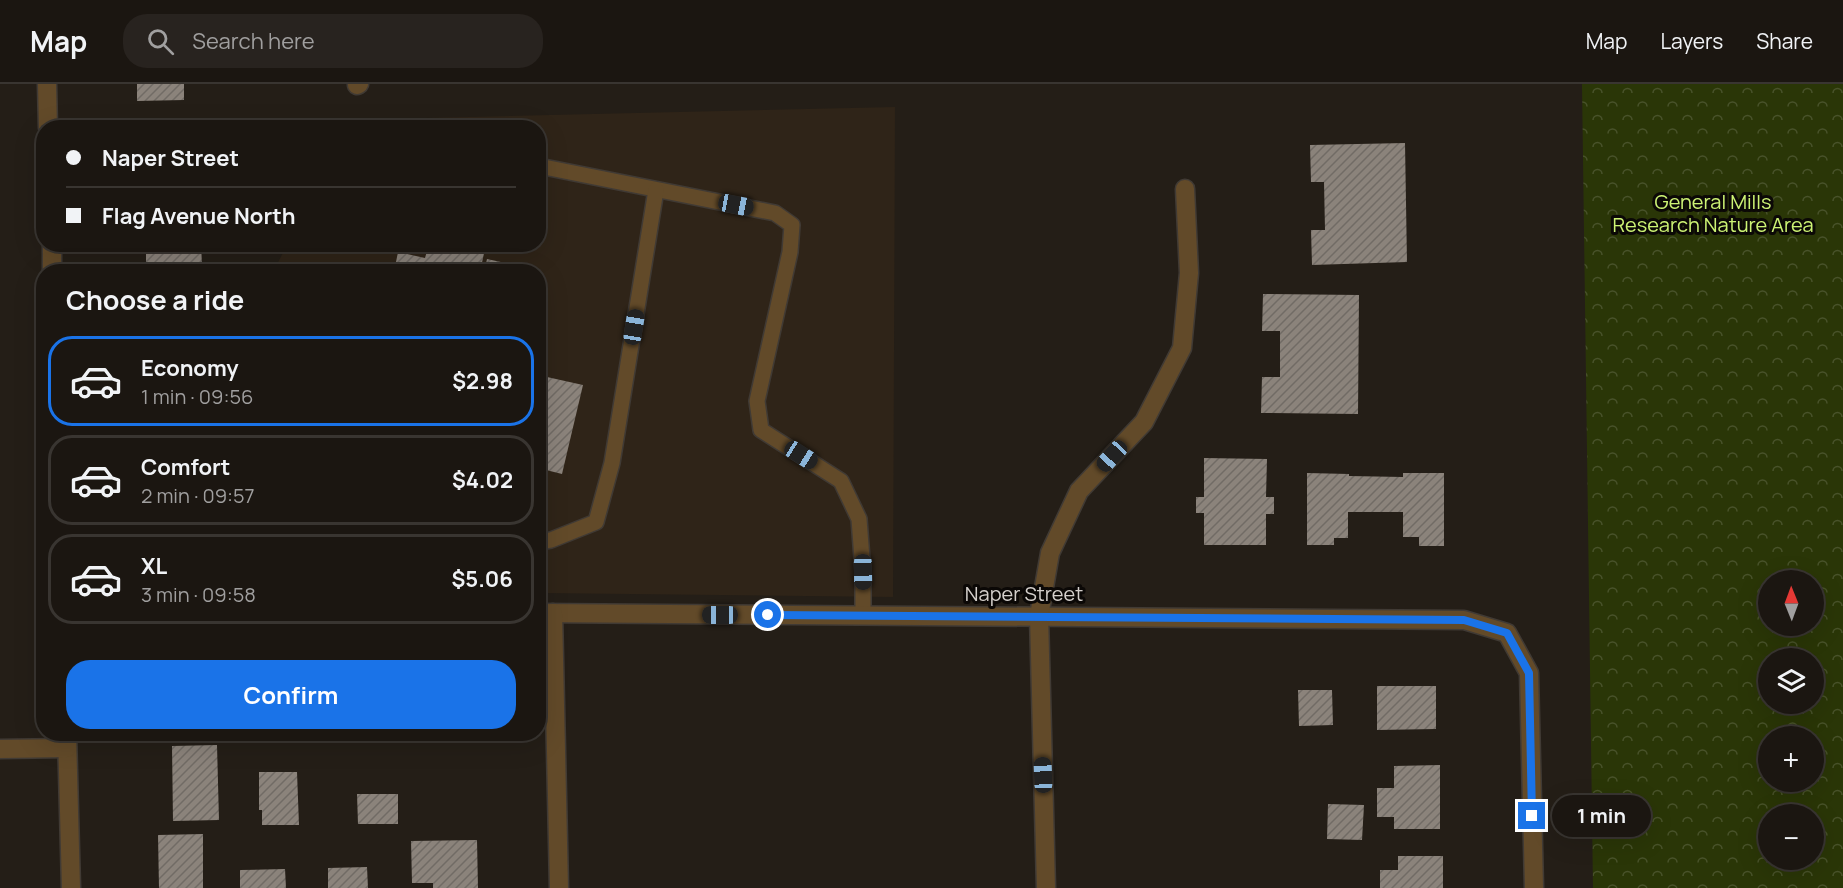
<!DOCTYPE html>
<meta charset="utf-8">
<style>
body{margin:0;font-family:Manrope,sans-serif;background:#28231f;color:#f1f3f6;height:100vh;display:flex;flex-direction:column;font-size:22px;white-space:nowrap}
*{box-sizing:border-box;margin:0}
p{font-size:20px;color:#a09f9f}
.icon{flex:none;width:33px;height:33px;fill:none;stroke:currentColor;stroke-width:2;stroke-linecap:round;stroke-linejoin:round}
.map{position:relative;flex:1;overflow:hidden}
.details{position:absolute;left:36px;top:180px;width:510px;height:477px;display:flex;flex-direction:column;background:#1b1611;border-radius:24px;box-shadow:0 6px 24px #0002,0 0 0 2px #393531}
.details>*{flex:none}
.banner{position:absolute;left:36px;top:36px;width:510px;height:132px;border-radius:24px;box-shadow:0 6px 24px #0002,0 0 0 2px #393531;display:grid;align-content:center;height:132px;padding:0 30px;background:#1b1611}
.needle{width:39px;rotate:359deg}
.fabs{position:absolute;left:1758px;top:486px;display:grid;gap:12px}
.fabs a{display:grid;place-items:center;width:66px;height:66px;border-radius:50%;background:#1b1611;box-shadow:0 6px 24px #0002,0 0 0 2px #393531;font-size:30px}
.end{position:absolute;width:27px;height:27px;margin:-14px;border:8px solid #1a73e8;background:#fff;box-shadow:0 0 0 3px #fff}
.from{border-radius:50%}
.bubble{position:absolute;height:42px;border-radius:21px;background:#1b1611;box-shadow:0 6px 24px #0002,0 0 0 2px #393531;font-size:20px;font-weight:700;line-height:42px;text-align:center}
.car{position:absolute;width:18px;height:36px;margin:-18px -9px;border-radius:8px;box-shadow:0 0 4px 2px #0007;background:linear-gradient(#222 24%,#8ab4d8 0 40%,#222 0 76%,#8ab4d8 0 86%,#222 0)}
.banner b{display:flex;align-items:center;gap:21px;height:57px;font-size:22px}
.banner b+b{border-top:2px solid #393531}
.banner i{width:15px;height:15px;background:#f1f3f6}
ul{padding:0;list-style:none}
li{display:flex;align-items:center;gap:18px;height:90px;margin:0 12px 9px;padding:0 18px;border:3px solid #393531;border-radius:24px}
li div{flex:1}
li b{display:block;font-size:22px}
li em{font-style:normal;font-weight:700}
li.current{border-color:#1a73e8}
li>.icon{width:54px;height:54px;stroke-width:1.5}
h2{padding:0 30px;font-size:27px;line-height:72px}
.primary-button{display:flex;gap:12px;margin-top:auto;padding:12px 30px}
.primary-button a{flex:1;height:69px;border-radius:24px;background:#1a73e8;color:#fff;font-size:24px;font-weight:700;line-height:69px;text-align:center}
header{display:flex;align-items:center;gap:36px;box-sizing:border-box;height:84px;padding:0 30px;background:#1b1611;border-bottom:2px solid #393531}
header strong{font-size:28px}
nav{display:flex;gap:33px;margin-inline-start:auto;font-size:21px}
.search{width:420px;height:54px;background:#28231f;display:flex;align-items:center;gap:15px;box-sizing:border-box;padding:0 21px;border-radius:24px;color:#a09f9f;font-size:22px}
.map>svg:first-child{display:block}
</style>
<header>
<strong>Map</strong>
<div class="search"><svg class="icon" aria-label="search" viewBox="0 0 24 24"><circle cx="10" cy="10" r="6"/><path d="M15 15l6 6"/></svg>Search here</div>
<nav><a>Map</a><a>Layers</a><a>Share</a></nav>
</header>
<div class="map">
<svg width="1843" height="804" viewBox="0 0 1843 804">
<defs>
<pattern id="park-crowns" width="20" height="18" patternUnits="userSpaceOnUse" patternTransform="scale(1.5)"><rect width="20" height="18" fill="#2a3607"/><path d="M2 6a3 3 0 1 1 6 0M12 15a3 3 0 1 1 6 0" fill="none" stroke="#48522a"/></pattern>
<pattern id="building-hatch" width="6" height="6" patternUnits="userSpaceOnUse" patternTransform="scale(1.5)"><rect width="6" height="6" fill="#8b837b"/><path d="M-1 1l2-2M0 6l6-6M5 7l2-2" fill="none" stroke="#716b65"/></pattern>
</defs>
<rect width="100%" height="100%" fill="#241e17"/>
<!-- built -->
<path fill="#2f2418" d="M895,23L893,513L539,509L538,188H273L287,161L538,160V44L347,43L348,42L366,41L383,35Z"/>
<!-- park -->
<path fill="url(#park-crowns)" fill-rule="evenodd" d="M1582,0H1843V804H1593ZM1768,496H1814V542H1768ZM1768,574H1814V620H1768ZM1768,652H1814V698H1768ZM1768,730H1814V776H1768Z"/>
<!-- building -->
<g fill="url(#building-hatch)">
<path d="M137,0H184V16L137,17Z"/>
<path d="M190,39L191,44H141V40Z"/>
<path d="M1405,59L1407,178L1312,181L1311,146H1325L1324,98H1311L1310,61Z"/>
<path d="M146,160H201L202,181L184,182V188H146Z"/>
<path d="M429,160H486L480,188H394L398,168L425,174Z"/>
<path d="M487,175L510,180L508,188H484Z"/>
<path d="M1263,210L1359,211L1358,330L1261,329L1262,293H1280V247H1262Z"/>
<path d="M538,291L583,301L562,390L538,384Z"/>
<path d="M1204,374L1267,375L1266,413H1274V430H1266V461H1204V429H1196V413H1204Z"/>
<path d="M1307,389L1349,390V392L1403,393V389H1444V462H1419V453H1403V428H1348V454H1334V461H1307Z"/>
<path d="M1377,602H1436V645L1377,646Z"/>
<path d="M1298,606H1332L1333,641L1299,642Z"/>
<path d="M217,661L219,736L173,737L172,662Z"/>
<path d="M1440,681V745H1394V733H1377V704H1394V682Z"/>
<path d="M259,688H297L299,741H262V726H259Z"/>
<path d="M357,710H398V740H358Z"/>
<path d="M1328,720L1364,721L1362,756L1327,755Z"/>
<path d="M203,750V804H159L158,751Z"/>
<path d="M477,756L478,804H433V799H412L411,757Z"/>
<path d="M1398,772H1443V804H1380V786H1398Z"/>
<path d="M367,783L368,804H328V784Z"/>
<path d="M285,785L286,804H240V786Z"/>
</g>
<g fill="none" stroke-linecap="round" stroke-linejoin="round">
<!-- lane casing -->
<g stroke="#403a34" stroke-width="18">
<g id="lane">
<path d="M544,83L775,129L792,141L790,168L757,317L761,346L841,397L859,435L863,488V532"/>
<path d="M538,458L551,456L596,438L612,379L656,106"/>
</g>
</g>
<!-- street casing -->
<g stroke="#403a34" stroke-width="21">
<g id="street">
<path d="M47,0L48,44"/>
<path d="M357,1L359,0"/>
<path d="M52,160V188"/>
<path d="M538,529L1464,536L1507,549L1529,589L1534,804"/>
<path d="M553,529L559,804"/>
<path d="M67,650L71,804"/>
<path d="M0,665L67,664"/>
<path d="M1046,804L1039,532L1050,469L1079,407L1144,338L1182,264L1189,189L1185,105"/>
</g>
</g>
<!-- lane -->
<use href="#lane" stroke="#624a29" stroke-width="15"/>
<!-- street -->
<use href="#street" stroke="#624a29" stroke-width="18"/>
</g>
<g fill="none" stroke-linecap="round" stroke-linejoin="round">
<!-- route -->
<path stroke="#1a73e8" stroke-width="8" d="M768,531L1464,536L1507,549L1529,589L1532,732"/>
</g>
<g text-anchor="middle" stroke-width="6" stroke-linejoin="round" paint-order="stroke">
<!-- park labels -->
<g font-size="20" fill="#cdf374" stroke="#0b0806">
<text x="1713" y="125">General Mills<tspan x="1713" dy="23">Research Nature Area</tspan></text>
</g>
<!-- street labels -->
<g font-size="20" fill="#d5d0cc" stroke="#0b0806">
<text x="1024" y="517">Naper Street</text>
</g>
</g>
</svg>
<div class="fabs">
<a><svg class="needle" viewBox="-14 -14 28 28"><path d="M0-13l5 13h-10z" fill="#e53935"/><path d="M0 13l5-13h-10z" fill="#a09f9f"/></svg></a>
<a><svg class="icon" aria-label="layers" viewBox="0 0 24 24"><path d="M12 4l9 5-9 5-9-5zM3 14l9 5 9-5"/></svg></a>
<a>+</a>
<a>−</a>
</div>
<i class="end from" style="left:768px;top:531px"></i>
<i class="end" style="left:1532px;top:732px"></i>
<div class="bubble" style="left:1552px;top:711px;width:99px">1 min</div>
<i class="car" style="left:736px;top:121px;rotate:101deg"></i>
<i class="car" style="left:634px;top:243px;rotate:9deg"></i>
<i class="car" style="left:801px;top:371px;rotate:122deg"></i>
<i class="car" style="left:1112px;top:372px;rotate:223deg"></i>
<i class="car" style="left:863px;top:488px;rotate:179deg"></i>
<i class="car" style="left:720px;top:531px;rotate:270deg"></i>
<i class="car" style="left:1043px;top:691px;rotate:358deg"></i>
<div class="banner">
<b><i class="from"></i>Naper Street</b>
<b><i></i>Flag Avenue North</b>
</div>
<section class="details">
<h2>Choose a ride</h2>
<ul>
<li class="current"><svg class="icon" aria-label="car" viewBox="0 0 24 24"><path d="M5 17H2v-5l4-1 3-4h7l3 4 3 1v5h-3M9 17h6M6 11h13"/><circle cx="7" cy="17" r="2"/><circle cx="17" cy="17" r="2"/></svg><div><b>Economy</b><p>1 min · 09:56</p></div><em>$2.98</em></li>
<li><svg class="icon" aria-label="car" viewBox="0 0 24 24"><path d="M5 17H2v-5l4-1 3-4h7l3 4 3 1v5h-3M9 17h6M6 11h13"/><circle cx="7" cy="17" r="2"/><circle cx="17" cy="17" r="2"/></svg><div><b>Comfort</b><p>2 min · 09:57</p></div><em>$4.02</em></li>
<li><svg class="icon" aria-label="car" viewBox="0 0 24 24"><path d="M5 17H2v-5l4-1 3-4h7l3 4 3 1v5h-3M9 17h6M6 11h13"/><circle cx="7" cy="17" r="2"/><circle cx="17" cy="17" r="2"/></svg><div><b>XL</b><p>3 min · 09:58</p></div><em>$5.06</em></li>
</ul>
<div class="primary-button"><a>Confirm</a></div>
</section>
</div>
